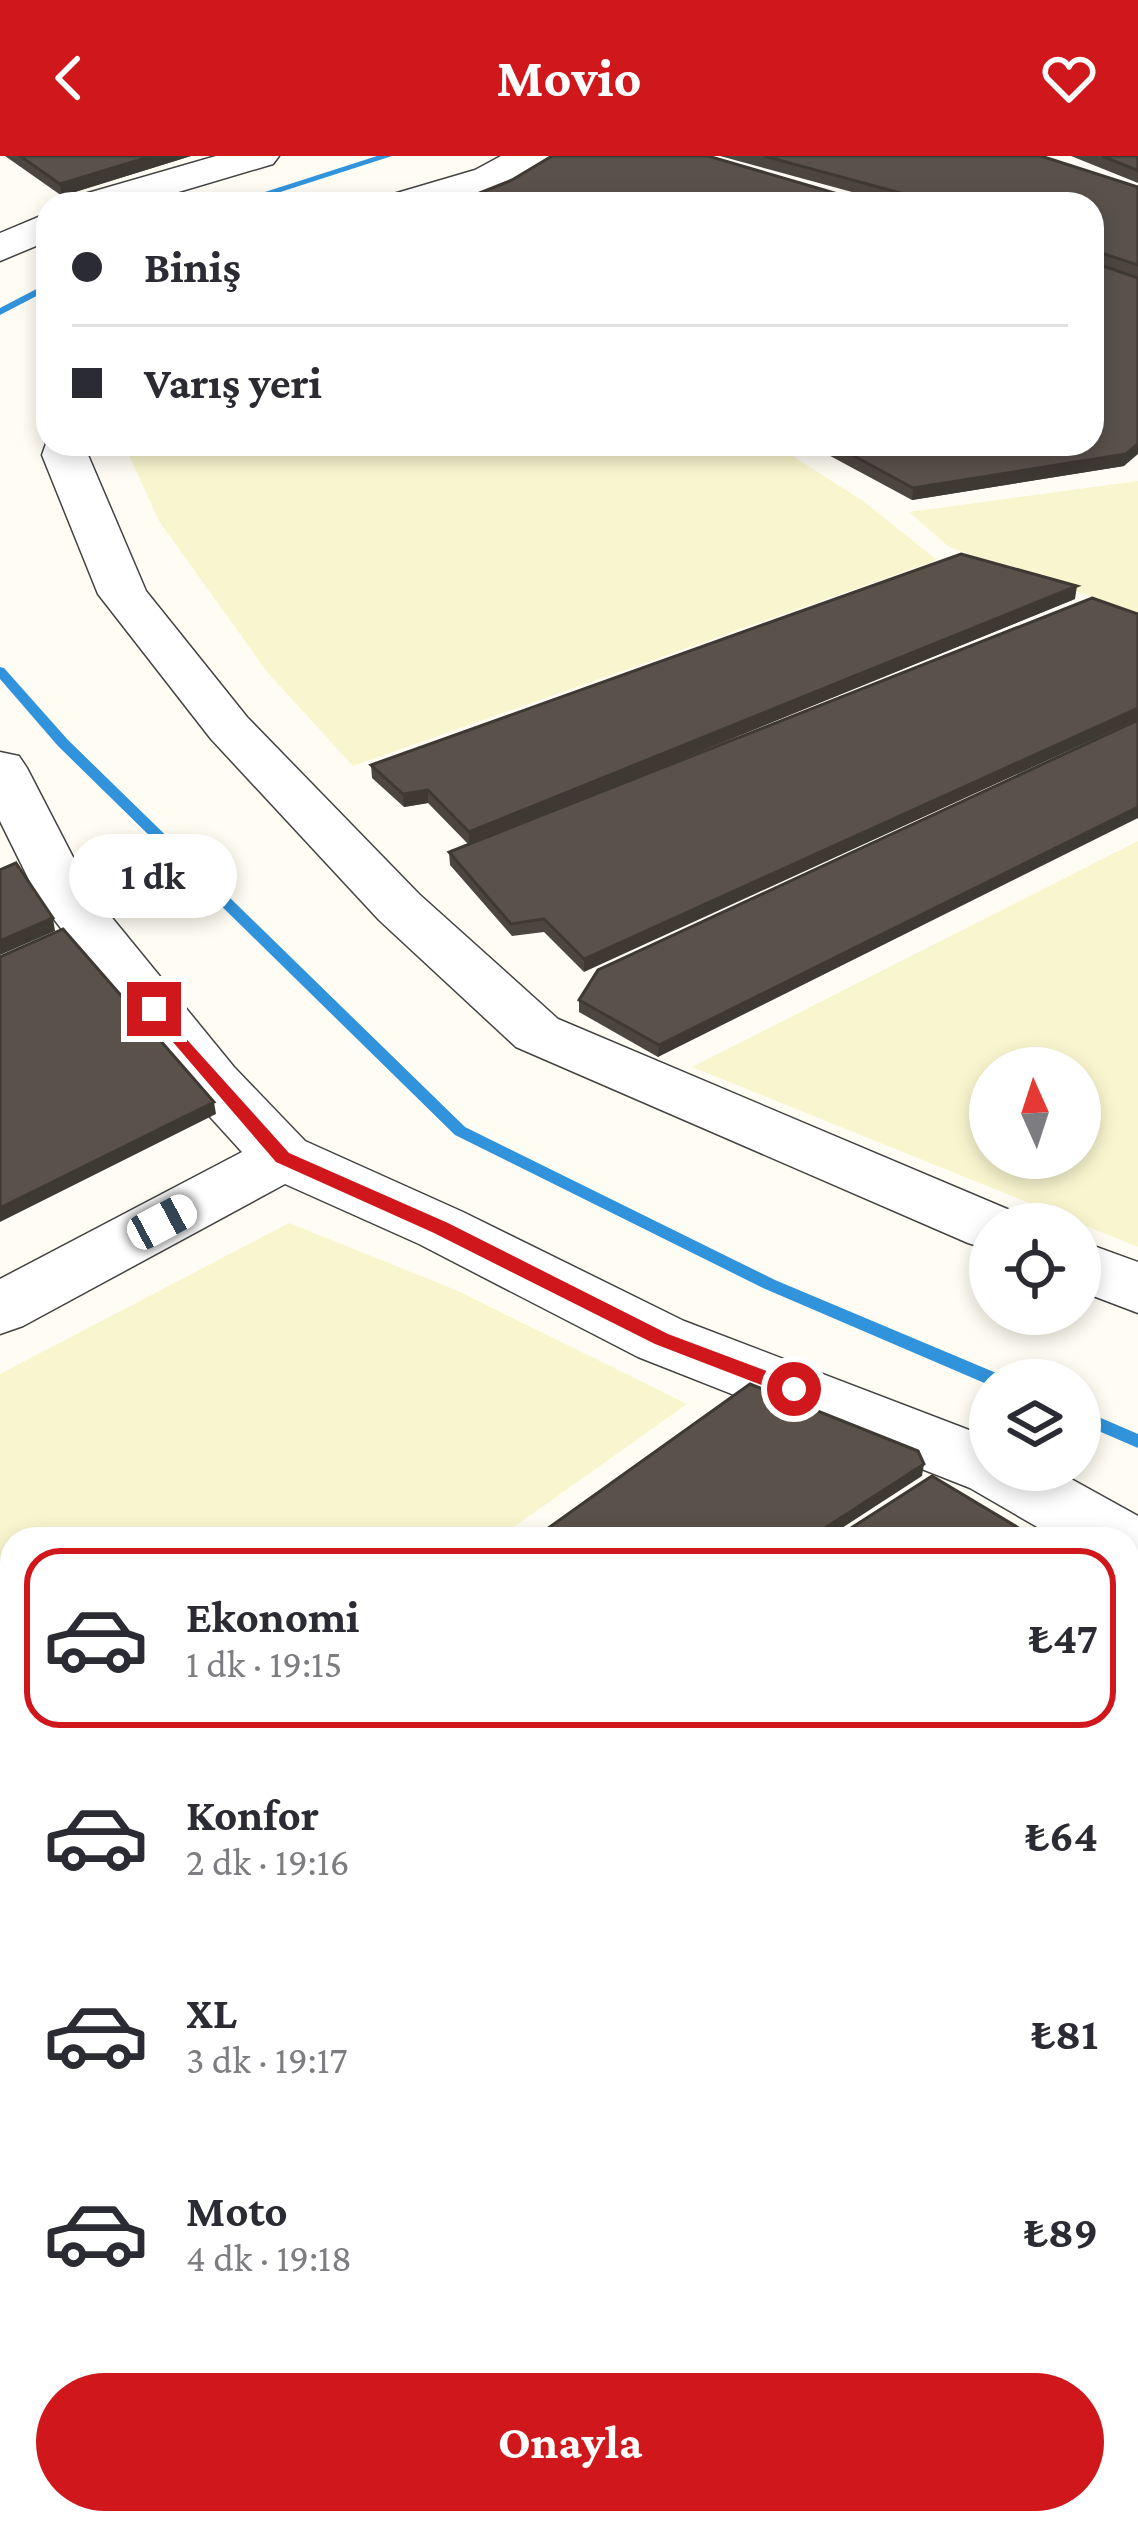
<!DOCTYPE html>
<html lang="tr">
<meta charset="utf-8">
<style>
body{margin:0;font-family:"Crimson Pro",serif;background:#f7f7f7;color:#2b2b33;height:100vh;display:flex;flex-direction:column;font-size:45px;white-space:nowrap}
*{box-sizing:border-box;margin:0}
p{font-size:39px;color:#7c7c81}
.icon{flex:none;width:66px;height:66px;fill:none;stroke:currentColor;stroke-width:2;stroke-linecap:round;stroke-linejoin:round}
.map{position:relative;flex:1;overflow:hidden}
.side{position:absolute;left:0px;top:1371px;width:1140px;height:1008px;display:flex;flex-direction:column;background:#fff;border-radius:36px 36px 0 0;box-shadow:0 6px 18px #0003}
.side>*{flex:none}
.banner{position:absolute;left:36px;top:36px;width:1068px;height:264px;border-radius:36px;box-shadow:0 6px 18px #0003;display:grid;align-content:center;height:264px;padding:0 36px;background:#fff}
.needle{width:78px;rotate:357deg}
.fabs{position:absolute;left:969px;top:891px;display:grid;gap:24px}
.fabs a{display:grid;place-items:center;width:132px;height:132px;border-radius:50%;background:#fff;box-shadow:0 6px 18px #0003;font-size:60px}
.end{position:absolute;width:54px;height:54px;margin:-27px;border:15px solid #d0181c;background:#fff;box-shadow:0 0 0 6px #fff}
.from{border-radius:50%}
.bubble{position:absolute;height:84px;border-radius:42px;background:#fff;box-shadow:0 6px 18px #0003;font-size:39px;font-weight:700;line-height:84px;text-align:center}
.car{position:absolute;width:36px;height:72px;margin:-36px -18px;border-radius:15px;box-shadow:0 0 9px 3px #0007;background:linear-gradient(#fff 24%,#345 0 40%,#fff 0 76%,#345 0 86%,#fff 0)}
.banner b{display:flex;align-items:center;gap:42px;height:114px;font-size:45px}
.banner b+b{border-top:3px solid #e1e1e2}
.banner i{width:30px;height:30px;background:#2b2b33}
ul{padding:21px 0 0;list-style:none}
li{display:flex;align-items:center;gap:36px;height:180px;margin:0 24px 18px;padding:0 12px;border:6px solid transparent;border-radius:36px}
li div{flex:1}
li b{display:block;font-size:45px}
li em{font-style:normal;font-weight:700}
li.selected{border-color:#d0181c}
li>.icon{width:108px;height:108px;stroke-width:1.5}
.action{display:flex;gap:24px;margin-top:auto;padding:24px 36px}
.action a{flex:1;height:138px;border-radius:72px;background:#d0181c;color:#fff;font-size:48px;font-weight:700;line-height:138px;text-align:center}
header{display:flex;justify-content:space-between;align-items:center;height:156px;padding:0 36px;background:#d0181c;color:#fff;font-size:54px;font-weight:700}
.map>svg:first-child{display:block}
</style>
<header><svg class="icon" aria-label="back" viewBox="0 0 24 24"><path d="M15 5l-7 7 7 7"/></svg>Movio<svg class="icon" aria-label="heart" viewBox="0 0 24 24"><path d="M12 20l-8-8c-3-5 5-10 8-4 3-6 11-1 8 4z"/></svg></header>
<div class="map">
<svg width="1138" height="2379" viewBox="0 0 1138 2379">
<rect width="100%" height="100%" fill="#fffdf3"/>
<!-- farmland -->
<g fill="#f9f6cf" fill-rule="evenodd">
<path d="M124,288H774L863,345L937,404L353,610L267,516L159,365Z"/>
<path d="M1138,325V457L949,391L909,356Z"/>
<path d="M1138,685V1091L692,911ZM990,912H1080V1002H990Z"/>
<path d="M289,1067L456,1134L687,1248L497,1383H12V1728L0,1737V1218Z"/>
</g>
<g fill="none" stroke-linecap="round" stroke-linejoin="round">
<!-- stream -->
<g fill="#3193db" fill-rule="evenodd">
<path d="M377,0H392L243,48H228Z"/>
<path d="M48,127V134L0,159V152Z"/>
<path d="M0,511L4,512L68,584L465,971L775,1124L1001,1219L1003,1224H990L989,1229L763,1132L455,979L58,590L0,523Z"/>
<path d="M1080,1253L1138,1278V1292L1080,1267Z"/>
</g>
<!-- minor casing -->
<g stroke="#434343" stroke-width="3">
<g id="minor">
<path d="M216,0H279L273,8L138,48H75L81,39Z"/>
<path d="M501,0H551C521,44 431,48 384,48L390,39L475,14Z"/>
<path d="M48,57V85L0,105V77Z"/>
<path d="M48,282V288H90L88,299L146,435L247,561L419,738L558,863L1012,1055L1020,1068H990V1094L968,1087L516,891L379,764L211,583L98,438L42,299Z"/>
<path d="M0,596L19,600L27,612L91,736L234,911L305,985L463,1056L684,1165L990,1282V1314H1055L1138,1360V1405L1128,1408V1383H1058L970,1332L638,1201L419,1088L285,1028L23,1170L0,1178V1123L242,996L192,941L39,744L0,665Z"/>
<path d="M1080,1085L1138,1106V1157L1080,1135Z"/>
</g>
</g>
<!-- minor -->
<use href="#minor" fill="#fff" fill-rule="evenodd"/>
</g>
<!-- wall -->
<g fill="#4d4640">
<path d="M5,0H191L62,40Z"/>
<path d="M720,0H1041L1138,31V122L1124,310L912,344L808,288H1092V48H896Z"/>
<path d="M1071,0H1138V27Z"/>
<path d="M1075,443L594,639L584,816L544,776L512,780L450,709L449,696L468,688L428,647L404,651L372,622L371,609Z"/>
<path d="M1138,564L658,901L579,856V844Z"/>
<path d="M1138,1418V1636L1128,1622V1425Z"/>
</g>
<!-- shaded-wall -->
<g fill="#3f3934">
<path d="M152,0H191L62,40L60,28Z"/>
<path d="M1138,288V298L1124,310L912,344L913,332Z"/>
<path d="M1077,430L1075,443L469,689V676Z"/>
<path d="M1138,552V563L584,816V803Z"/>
<path d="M428,634V647L404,651L403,638Z"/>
<path d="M1138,651V662L658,901L659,889Z"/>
<path d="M53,762L55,775L0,799V785Z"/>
<path d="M214,946L216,958L0,1066V1052Z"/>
<path d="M924,1308L922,1320L825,1383H808Z"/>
<path d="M1138,1787V1794L1128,1803V1795Z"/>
<path d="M12,2066V2078L0,2085V2073Z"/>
<path d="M12,2355V2366L0,2373V2363Z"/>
<path d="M459,2367H469L455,2379H445Z"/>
</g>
<!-- building -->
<g fill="#5a514b" stroke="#3f3934" stroke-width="3">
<path d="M20,0H152L60,28Z"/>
<path d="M552,0H708L872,48H452L512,24Z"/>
<path d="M764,0H1041L1138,31V109L1092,94V48H941Z"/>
<path d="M1102,0H1138V15L1137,14Z"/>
<path d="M1092,106L1138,122V288L1126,298L913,332L832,288H1092Z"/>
<path d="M961,398L1077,430L469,676L428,634L403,638L371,609Z"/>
<path d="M1092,442L1138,458V552L584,803L544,763L511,768L449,696Z"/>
<path d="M1138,564V651L659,889L579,844L598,814Z"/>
<path d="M16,707L53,762L0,785V714Z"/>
<path d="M63,773L214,946L0,1052V801Z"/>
<path d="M750,1228L918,1295L924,1308L808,1383H533Z"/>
<path d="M932,1320L1037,1383H834Z"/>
<path d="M1138,1418V1619L1128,1605V1425Z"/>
<path d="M1128,1651L1138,1665V1787L1128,1795Z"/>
<path d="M12,1755V1882L0,1861V1763Z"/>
<path d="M1138,1844V2379H502L516,2367H1128V1852Z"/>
<path d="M0,1938L12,1963V2066L0,2073Z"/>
<path d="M12,2096V2355L0,2363V2103Z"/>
<path d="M239,2367H459L445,2379H244Z"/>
</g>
<!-- route -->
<path fill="#d0181c" d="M154,847L289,997L448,1067L668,1178L801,1228V1239H787L655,1188L434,1077L276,1006L148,857L146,853Z"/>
</svg>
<div class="fabs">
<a><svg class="needle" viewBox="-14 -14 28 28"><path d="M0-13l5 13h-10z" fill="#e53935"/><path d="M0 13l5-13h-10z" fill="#7c7c81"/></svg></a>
<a><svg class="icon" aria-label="locate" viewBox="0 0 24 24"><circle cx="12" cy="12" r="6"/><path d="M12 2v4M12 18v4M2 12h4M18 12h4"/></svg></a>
<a><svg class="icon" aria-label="layers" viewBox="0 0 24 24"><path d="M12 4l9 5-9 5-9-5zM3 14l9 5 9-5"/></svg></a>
</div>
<i class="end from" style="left:794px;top:1233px"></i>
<i class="end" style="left:154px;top:853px"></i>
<div class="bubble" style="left:69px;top:678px;width:168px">1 dk</div>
<i class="car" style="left:162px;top:1066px;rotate:62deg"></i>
<div class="banner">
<b><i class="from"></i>Biniş</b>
<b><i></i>Varış yeri</b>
</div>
<section class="side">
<ul>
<li class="selected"><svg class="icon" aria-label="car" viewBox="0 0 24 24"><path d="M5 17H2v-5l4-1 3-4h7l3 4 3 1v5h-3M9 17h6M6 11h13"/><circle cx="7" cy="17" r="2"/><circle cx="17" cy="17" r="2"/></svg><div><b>Ekonomi</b><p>1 dk · 19:15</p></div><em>₺47</em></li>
<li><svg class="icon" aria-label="car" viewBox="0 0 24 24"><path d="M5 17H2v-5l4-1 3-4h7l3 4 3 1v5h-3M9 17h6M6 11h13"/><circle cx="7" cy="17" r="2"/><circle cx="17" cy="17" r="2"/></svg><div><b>Konfor</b><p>2 dk · 19:16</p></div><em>₺64</em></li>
<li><svg class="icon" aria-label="car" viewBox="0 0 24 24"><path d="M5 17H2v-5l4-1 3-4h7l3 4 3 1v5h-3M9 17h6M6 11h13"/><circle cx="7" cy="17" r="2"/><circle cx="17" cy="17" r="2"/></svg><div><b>XL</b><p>3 dk · 19:17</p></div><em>₺81</em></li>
<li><svg class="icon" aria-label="car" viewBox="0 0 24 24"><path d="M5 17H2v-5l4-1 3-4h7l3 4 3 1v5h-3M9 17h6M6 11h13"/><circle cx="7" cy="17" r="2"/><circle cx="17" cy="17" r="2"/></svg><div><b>Moto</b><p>4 dk · 19:18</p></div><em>₺89</em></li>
</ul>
<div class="action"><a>Onayla</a></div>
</section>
</div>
